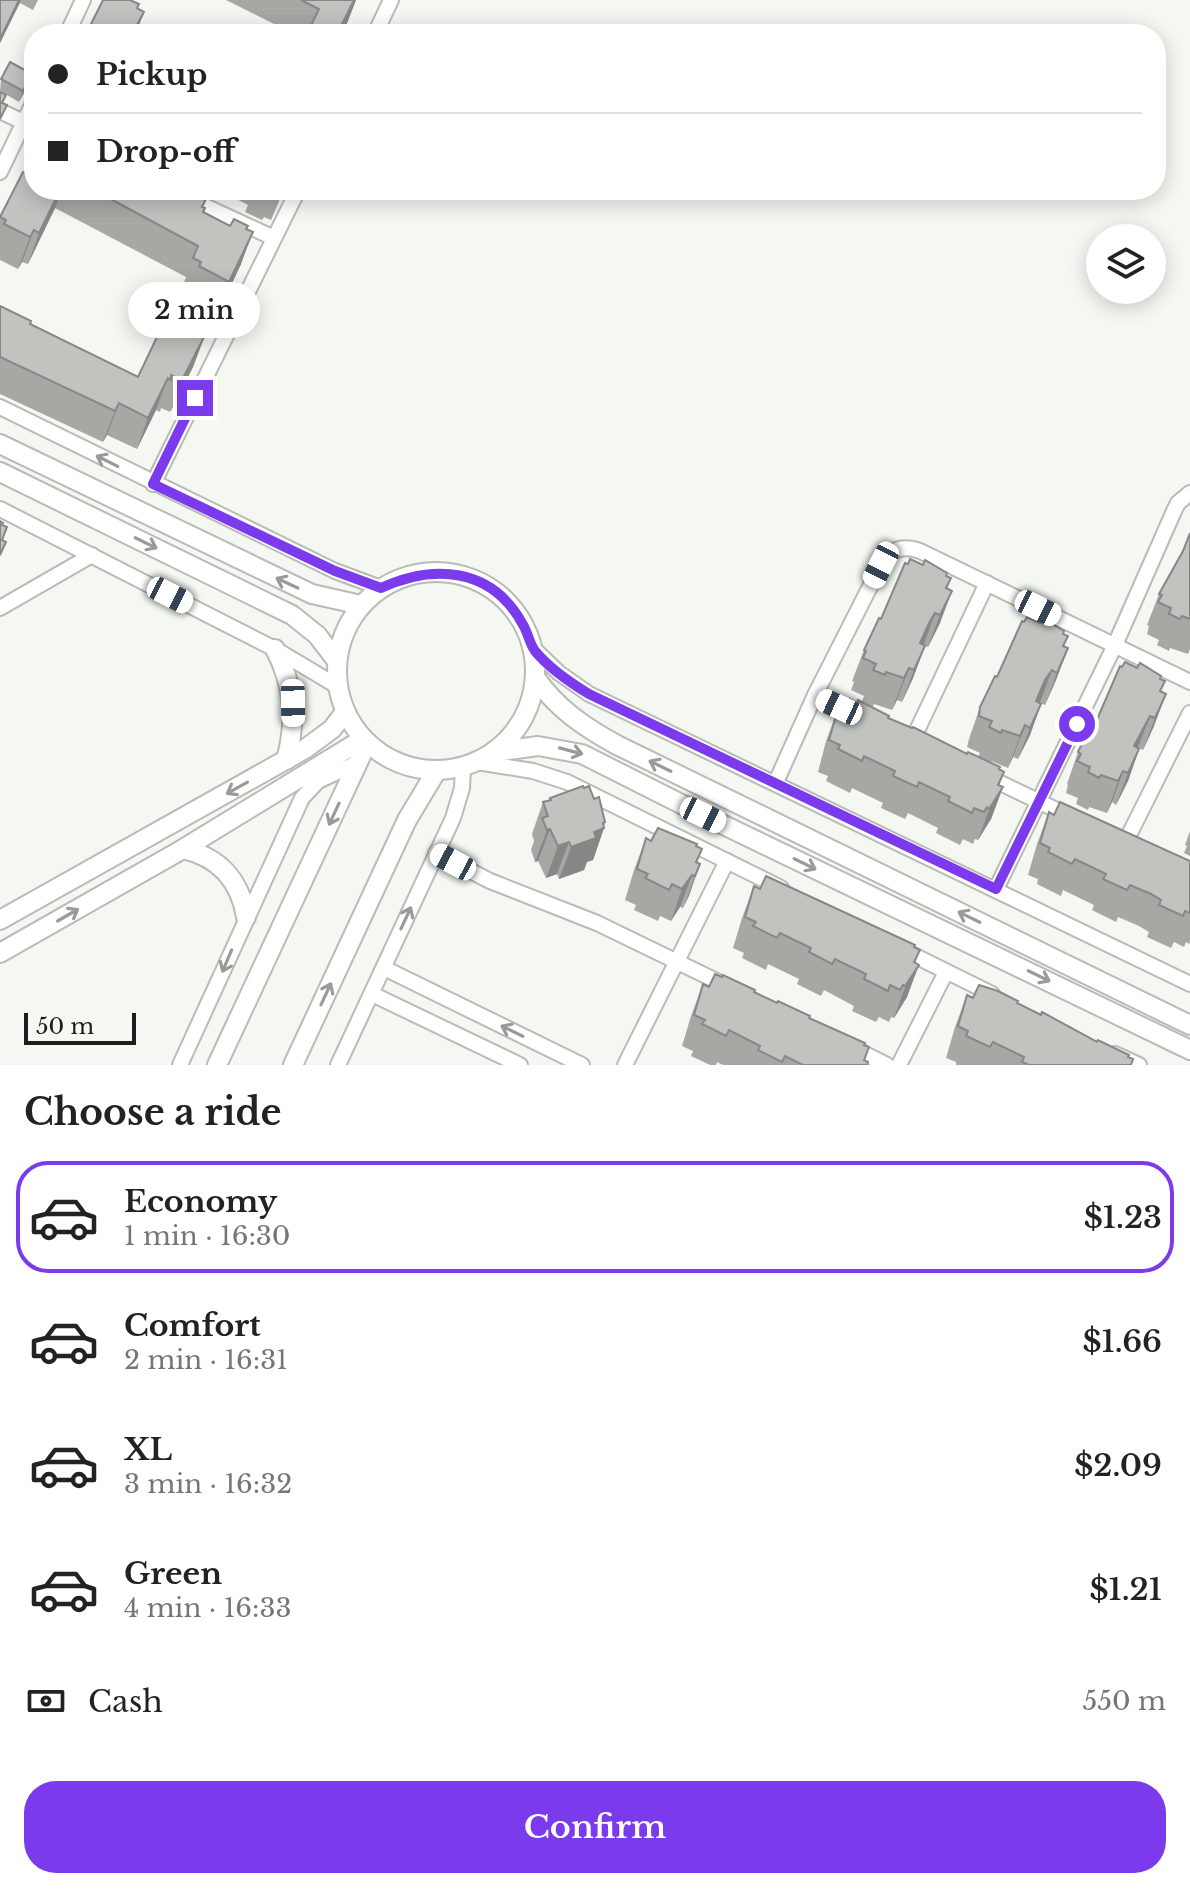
<!DOCTYPE html>
<meta charset="utf-8">
<style>
body{margin:0;font-family:"Libre Baskerville",serif;background:#f6f6f6;color:#222;height:100vh;display:flex;flex-direction:column;font-size:30px;white-space:nowrap}
*{box-sizing:border-box;margin:0}
p{font-size:26px;color:#767676}
.icon{flex:none;width:44px;height:44px;fill:none;stroke:currentColor;stroke-width:2;stroke-linecap:round;stroke-linejoin:round}
.map{position:relative;height:1065px;overflow:hidden}
.sheet{display:flex;flex-direction:column;background:#fff;flex:1}
.sheet>*{flex:none}
.top-card{position:absolute;left:24px;top:24px;width:1142px;height:176px;border-radius:32px;box-shadow:0 4px 20px #0003;display:grid;align-content:center;height:176px;padding:0 24px;background:#fff}
.controls{position:absolute;left:1086px;top:224px;display:grid;gap:16px}
.controls a{display:grid;place-items:center;width:80px;height:80px;border-radius:50%;background:#fff;box-shadow:0 4px 20px #0003;font-size:40px}
.scale{position:absolute;left:24px;bottom:20px;width:112px;box-sizing:border-box;padding-left:8px;border:4px solid #1d1e1c;border-top:0;font-size:22px;line-height:28px;white-space:nowrap;color:#1d1e1c;-webkit-text-stroke:6px #f5f7f2;paint-order:stroke}
.end{position:absolute;width:36px;height:36px;margin:-18px;border:10px solid #7c3aed;background:#fff;box-shadow:0 0 0 4px #fff}
.from{border-radius:50%}
.bubble{position:absolute;height:56px;border-radius:28px;background:#fff;box-shadow:0 4px 20px #0003;font-size:26px;font-weight:600;line-height:56px;text-align:center}
.car{position:absolute;width:24px;height:48px;margin:-24px -12px;border-radius:10px;box-shadow:0 0 6px 2px #0007;background:linear-gradient(#fff 24%,#345 0 40%,#fff 0 76%,#345 0 86%,#fff 0)}
.top-card b{display:flex;align-items:center;gap:28px;height:76px;font-size:30px}
.top-card b+b{border-top:2px solid #e0e0e0}
.top-card i{width:20px;height:20px;background:#222}
ul{padding:0;list-style:none}
li{display:flex;align-items:center;gap:24px;height:112px;margin:0 16px 12px;padding:0 8px;border:4px solid transparent;border-radius:32px}
li div{flex:1}
li b{display:block;font-size:30px}
li em{font-style:normal;font-weight:600}
li.selected{border-color:#7c3aed}
li>.icon{width:72px;height:72px;stroke-width:1.5}
h2{padding:0 24px;font-size:36px;line-height:96px}
.pay{display:flex;align-items:center;gap:20px;height:88px;padding:0 24px;font-size:30px}
.pay p{margin-inline-start:auto}
.cta{display:flex;gap:16px;margin-top:auto;padding:16px 24px}
.cta a{flex:1;height:92px;border-radius:32px;background:#7c3aed;color:#fff;font-size:32px;font-weight:600;line-height:92px;text-align:center}
.map>svg:first-child{display:block}
</style>
<div class="map">
<svg width="1190" height="1065" viewBox="0 0 1190 1065">
<rect width="100%" height="100%" fill="#f5f7f2"/>
<g fill="none" stroke-linecap="round" stroke-linejoin="round">
<!-- minor casing -->
<g stroke="#b9bbb7" stroke-width="18">
<g id="minor">
<path d="M67,34L83,0"/>
<path d="M375,34L391,0"/>
<path d="M0,111L34,127"/>
<path d="M0,172L34,101"/>
<path d="M170,190L274,238"/>
<path d="M0,407L335,571L381,588"/>
<path d="M153,484L298,190"/>
<path d="M0,509L275,649L337,686"/>
<path d="M0,608L92,555"/>
<path d="M533,648L559,673L589,694L1190,984"/>
<path d="M815,695L862,717"/>
<path d="M912,741L987,583"/>
<path d="M477,762L533,771L567,782L781,888"/>
<path d="M986,776L1071,817"/>
<path d="M776,782L815,695L881,565C890,549 903,545 920,551L1190,682"/>
<path d="M1125,843L1190,713"/>
<path d="M436,853L490,881L597,923L729,987"/>
<path d="M996,889L1115,645L1174,511L1178,503L1190,493"/>
<path d="M903,950L992,994"/>
<path d="M384,968L582,1065"/>
<path d="M372,994L520,1065"/>
<path d="M851,1047L887,1065"/>
<path d="M1115,1054L1139,1065"/>
<path d="M180,1065L302,798L318,781L357,763"/>
<path d="M338,1065L453,818L462,788L463,766"/>
<path d="M625,1065L727,861"/>
<path d="M899,1065L946,972"/>
</g>
</g>
<!-- tertiary casing -->
<g stroke="#b9bbb7" stroke-width="22">
<g id="tertiary">
<path d="M0,444L312,594L361,605"/>
<path d="M0,472L292,615L317,635L337,661"/>
<circle cx="436" cy="671" r="99"/>
<path d="M275,649C294,686 297,720 286,760"/>
<path d="M535,677C556,708 584,727 617,745L1190,1025"/>
<path d="M494,752L538,746L582,754L703,815L1190,1050"/>
<path d="M183,849C219,857 240,880 246,917"/>
<path d="M0,920L305,749L332,729L345,712"/>
<path d="M0,953L183,849L363,739"/>
<path d="M217,1065L367,743"/>
<path d="M293,1065L407,820L437,770"/>
</g>
</g>
<!-- minor -->
<use href="#minor" stroke="#fff" stroke-width="14"/>
<!-- tertiary -->
<use href="#tertiary" stroke="#fff" stroke-width="18"/>
</g>
<!-- wall -->
<g fill="#a6a8a4">
<path d="M0,0H38L33,10L20,3L0,43Z"/>
<path d="M226,0H356L345,28V33L346,34H294Z"/>
<path d="M32,74L28,85L19,102L0,91L1,79Z"/>
<path d="M34,172V190H187L206,199L203,207L204,213L230,226L246,229L241,264L218,313L188,298L189,294L181,290L186,277L55,208L28,264L22,262L18,269L0,260V215L32,176Z"/>
<path d="M228,190H284L271,220L264,217L262,220L245,212L248,205L227,194Z"/>
<path d="M0,306L30,324L138,377L198,332L205,335L193,367L170,412L161,408L160,412L156,410L137,449L107,435L103,442L0,394Z"/>
<path d="M1190,533V649L1188,654L1170,648L1169,651L1157,645L1159,640L1147,634L1149,626L1147,625L1159,594L1183,551Z"/>
<path d="M946,576L951,578L947,589L940,623L928,647L923,645L925,646L913,678L902,702L897,700L892,710L874,704L873,707L862,701L864,696L851,690L854,682L852,681L864,650L881,619Z"/>
<path d="M1063,634L1064,647L1068,648L1056,680L1045,705L1040,703L1041,704L1030,735L1018,759L1013,757L1008,768L991,761L990,763L999,770V785L1003,787L991,819L978,840L975,839L973,844L963,839L960,845L936,833L938,828L908,813L905,819L881,808L883,803L852,788L850,793L826,781L828,776L818,772L826,741L838,709L844,712L889,718L967,754L978,757L980,753L967,747L969,739L980,707L997,677Z"/>
<path d="M1161,679V692L1154,726L1143,750L1138,748L1139,749L1128,781L1116,805L1112,802L1107,813L1089,807L1088,810L1076,804L1078,798L1066,793L1068,785L1067,784L1078,752L1096,722Z"/>
<path d="M550,798L604,826V828L593,860L587,862L584,870L559,879L557,874L546,878L538,861L535,862L531,850L534,841L532,834L543,802L549,800Z"/>
<path d="M1049,812L1190,861V942L1189,944L1186,942L1184,947L1174,942L1171,948L1147,937L1149,932L1139,926L1118,917L1116,922L1092,910L1094,905L1063,890L1061,896L1037,884L1038,879L1028,875L1037,844Z"/>
<path d="M1190,831V856L1184,853L1187,846L1185,845Z"/>
<path d="M646,838L651,841L696,846L697,862L700,864L683,908L680,907L671,921L660,916L658,921L634,910L636,905L625,900L634,870Z"/>
<path d="M754,886L914,947L907,997L894,1018L891,1017L889,1022L879,1017L876,1022L852,1011L854,1006L824,990L821,996L797,984L799,979L768,964L766,970L742,958L744,953L733,948L742,918Z"/>
<path d="M703,984L709,987L754,992L869,1047L865,1061L868,1065H723L717,1062L716,1065H710L691,1056L693,1051L682,1046L691,1016Z"/>
<path d="M967,995L973,998L1018,1003L1128,1057L1131,1065H956V1062L946,1058L955,1027Z"/>
</g>
<!-- shaded-wall -->
<g fill="#878886">
<path d="M19,0H21L0,43V39Z"/>
<path d="M354,0H356L348,21L341,34V26Z"/>
<path d="M144,12L136,34H132Z"/>
<path d="M32,74L28,85L19,102L23,91Z"/>
<path d="M60,190H62L55,208L28,264L39,233Z"/>
<path d="M34,230L22,262L18,269L30,237Z"/>
<path d="M253,232L241,264L218,313L229,282Z"/>
<path d="M205,335L193,367L170,412L182,380Z"/>
<path d="M168,378L156,410L137,449L148,418Z"/>
<path d="M119,403L107,435L103,442L115,411Z"/>
<path d="M952,591L940,623L928,647L940,615Z"/>
<path d="M935,613L924,644L918,655L920,643Z"/>
<path d="M925,646L913,678L902,702L914,670Z"/>
<path d="M1068,648L1056,680L1045,705L1057,673Z"/>
<path d="M909,668L897,700L892,710L904,678Z"/>
<path d="M1052,670L1040,702L1034,712L1036,701L1045,680Z"/>
<path d="M1166,694L1154,726L1143,750L1155,718Z"/>
<path d="M1041,704L1030,735L1018,759L1030,728Z"/>
<path d="M1150,716L1138,747L1126,772L1134,746Z"/>
<path d="M1025,725L1013,757L1008,768L1020,736Z"/>
<path d="M1139,749L1128,781L1116,805L1128,773Z"/>
<path d="M1123,771L1112,802L1107,813L1118,781Z"/>
<path d="M1004,772L992,805L1003,787L991,819L978,840L998,785Z"/>
<path d="M605,822L603,829L604,828L593,860L587,862L584,870L559,879L571,847L594,832Z"/>
<path d="M550,829L538,861L535,862L547,830Z"/>
<path d="M569,842L557,874L546,878L558,846Z"/>
<path d="M702,849L680,907L671,921L682,889Z"/>
<path d="M700,864L689,896L683,908L695,876Z"/>
<path d="M920,950L908,982L919,965L907,997L894,1018L914,962Z"/>
</g>
<!-- building -->
<g fill="#c1c3bf" stroke="#878886" stroke-width="2">
<path d="M0,0H19L0,39Z"/>
<path d="M103,0H130L139,4L137,8L144,12L132,34H86Z"/>
<path d="M301,0H354L341,26L346,29L344,33L346,34H307L319,9Z"/>
<path d="M10,62L32,74L23,91L1,79Z"/>
<path d="M0,92L6,95L2,103L7,105L0,119Z"/>
<path d="M23,172L33,177L34,172V190H60L39,233L34,230L30,237L4,224L6,220L0,217Z"/>
<path d="M94,190H187L206,199L202,207L205,208L203,212L230,226L234,219L248,226L246,229L253,232L229,282L199,266L201,262L193,258L198,246Z"/>
<path d="M0,306L31,321L30,324L138,377L165,320L171,322L174,315L200,327L198,332L205,335L182,380L171,375V380L168,378L148,418L119,403L115,411L0,357Z"/>
<path d="M0,521L3,523L2,525L7,527L2,540L6,542L0,555Z"/>
<path d="M1190,533V619L1182,616L1180,619L1169,614L1171,608L1158,602L1162,595L1159,594L1183,551Z"/>
<path d="M910,559L923,565L925,560L947,573L946,576L951,578L946,588L952,591L940,615L935,613L929,623L920,643L925,646L914,670L909,668L904,678L886,672L885,675L873,670L876,664L863,658L866,651L864,650L879,618L881,619L905,563L908,564Z"/>
<path d="M1027,617L1040,623L1042,618L1064,631L1063,634L1068,636L1063,646L1068,648L1057,673L1052,670L1045,680L1036,701L1041,704L1030,728L1025,725L1020,736L1002,730L1001,733L989,727L992,721L979,716L980,707L995,676L997,677L1022,621L1024,622Z"/>
<path d="M1125,662L1137,668L1140,663L1161,676L1160,679L1165,681L1160,691L1166,694L1155,718L1150,716L1134,746L1139,749L1128,773L1123,771L1118,781L1101,775L1099,778L1088,772L1090,767L1077,761L1081,754L1078,752L1093,721L1096,722L1120,666L1122,667Z"/>
<path d="M850,699L857,703L858,700L889,716L888,718L912,728L913,727L967,754L968,752L1000,767L999,769L1004,772L998,785L1003,787L989,809L987,807L984,812L974,808L972,813L948,801L950,797L919,782L917,787L893,776L895,771L864,756L862,761L838,749L840,745L829,740L838,709L844,712Z"/>
<path d="M583,786L584,788L589,786L594,799L599,797L605,822L603,823L604,828L594,832L596,838L571,847L569,842L558,846L550,829L547,830L542,818L548,816L543,802L551,800L550,798Z"/>
<path d="M1060,802L1190,861V913L1185,911L1183,916L1159,905L1161,900L1151,894L1130,885L1127,890L1103,879L1106,874L1075,859L1072,864L1048,852L1050,848L1040,843L1049,812L1054,815Z"/>
<path d="M658,828L697,844L696,846L702,849L696,862L700,864L695,876L692,875L682,889L672,884L669,890L645,878L648,874L637,869L646,838L651,841Z"/>
<path d="M766,876L915,945L914,947L920,950L914,962L919,965L905,986L903,985L900,990L890,985L888,991L864,979L866,974L835,959L832,964L809,952L811,948L780,933L777,938L753,926L756,922L745,917L754,886L760,889Z"/>
<path d="M715,974L722,977L723,975L755,990L754,992L777,1003L778,1001L810,1016L809,1018L865,1043L864,1045L869,1047L864,1060L868,1062L867,1065H803L785,1056L782,1062L758,1050L760,1046L729,1030L726,1036L702,1024L705,1020L694,1015L703,984L709,987Z"/>
<path d="M979,985L998,991L1018,1001L1017,1003L1041,1015L1042,1012L1097,1042L1098,1040L1129,1055L1128,1057L1133,1059L1131,1065H1029L1022,1062L1024,1057L993,1042L990,1047L966,1036L968,1031L958,1026L967,995L973,998Z"/>
</g>
<!-- one-way arrows -->
<defs><path id="oneway-shaft" d="M-6 0H5M1.5-3L5.5 0L1.5 3" fill="none" stroke-width="1.6" stroke-linecap="round" stroke-linejoin="round" transform="scale(2)"/></defs>
<g stroke="#999a99">
<use href="#oneway-shaft" transform="translate(107 461) rotate(-153)"/>
<use href="#oneway-shaft" transform="translate(146 543) rotate(26)"/>
<use href="#oneway-shaft" transform="translate(287 583) rotate(-155)"/>
<use href="#oneway-shaft" transform="translate(571 751) rotate(15)"/>
<use href="#oneway-shaft" transform="translate(660 766) rotate(-154)"/>
<use href="#oneway-shaft" transform="translate(237 788) rotate(151)"/>
<use href="#oneway-shaft" transform="translate(334 814) rotate(115)"/>
<use href="#oneway-shaft" transform="translate(805 864) rotate(26)"/>
<use href="#oneway-shaft" transform="translate(68 915) rotate(-30)"/>
<use href="#oneway-shaft" transform="translate(969 917) rotate(-154)"/>
<use href="#oneway-shaft" transform="translate(406 918) rotate(-65)"/>
<use href="#oneway-shaft" transform="translate(227 961) rotate(113)"/>
<use href="#oneway-shaft" transform="translate(1039 976) rotate(26)"/>
<use href="#oneway-shaft" transform="translate(326 994) rotate(-65)"/>
<use href="#oneway-shaft" transform="translate(512 1031) rotate(-154)"/>
</g>
<g fill="none" stroke-linecap="round" stroke-linejoin="round">
<!-- route -->
<path stroke="#7c3aed" stroke-width="10" d="M195,398L153,484L335,571L381,588C433,564 491,567 522,623C528,632 529,643 535,651C550,669 569,682 589,694L996,889L1077,724"/>
</g>
</svg>
<div class="controls">
<a><svg class="icon" aria-label="layers" viewBox="0 0 24 24"><path d="M12 4l9 5-9 5-9-5zM3 14l9 5 9-5"/></svg></a>
</div>
<div class="scale">50 m</div>
<i class="end from" style="left:1077px;top:724px"></i>
<i class="end" style="left:195px;top:398px"></i>
<div class="bubble" style="left:128px;top:282px;width:132px">2 min</div>
<i class="car" style="left:881px;top:565px;rotate:207deg"></i>
<i class="car" style="left:170px;top:595px;rotate:117deg"></i>
<i class="car" style="left:1038px;top:608px;rotate:116deg"></i>
<i class="car" style="left:293px;top:703px;rotate:179deg"></i>
<i class="car" style="left:839px;top:707px;rotate:295deg"></i>
<i class="car" style="left:703px;top:815px;rotate:116deg"></i>
<i class="car" style="left:453px;top:862px;rotate:298deg"></i>
<div class="top-card">
<b><i class="from"></i>Pickup</b>
<b><i></i>Drop-off</b>
</div>
</div>
<section class="sheet">
<h2>Choose a ride</h2>
<ul>
<li class="selected"><svg class="icon" aria-label="car" viewBox="0 0 24 24"><path d="M5 17H2v-5l4-1 3-4h7l3 4 3 1v5h-3M9 17h6M6 11h13"/><circle cx="7" cy="17" r="2"/><circle cx="17" cy="17" r="2"/></svg><div><b>Economy</b><p>1 min · 16:30</p></div><em>$1.23</em></li>
<li><svg class="icon" aria-label="car" viewBox="0 0 24 24"><path d="M5 17H2v-5l4-1 3-4h7l3 4 3 1v5h-3M9 17h6M6 11h13"/><circle cx="7" cy="17" r="2"/><circle cx="17" cy="17" r="2"/></svg><div><b>Comfort</b><p>2 min · 16:31</p></div><em>$1.66</em></li>
<li><svg class="icon" aria-label="car" viewBox="0 0 24 24"><path d="M5 17H2v-5l4-1 3-4h7l3 4 3 1v5h-3M9 17h6M6 11h13"/><circle cx="7" cy="17" r="2"/><circle cx="17" cy="17" r="2"/></svg><div><b>XL</b><p>3 min · 16:32</p></div><em>$2.09</em></li>
<li><svg class="icon" aria-label="car" viewBox="0 0 24 24"><path d="M5 17H2v-5l4-1 3-4h7l3 4 3 1v5h-3M9 17h6M6 11h13"/><circle cx="7" cy="17" r="2"/><circle cx="17" cy="17" r="2"/></svg><div><b>Green</b><p>4 min · 16:33</p></div><em>$1.21</em></li>
</ul>
<div class="pay"><svg class="icon" aria-label="cash" viewBox="0 0 24 24"><path d="M3 7h18v10H3z"/><circle cx="12" cy="12" r="2"/></svg>Cash<p>550 m</p></div>
<div class="cta"><a>Confirm</a></div>
</section>
